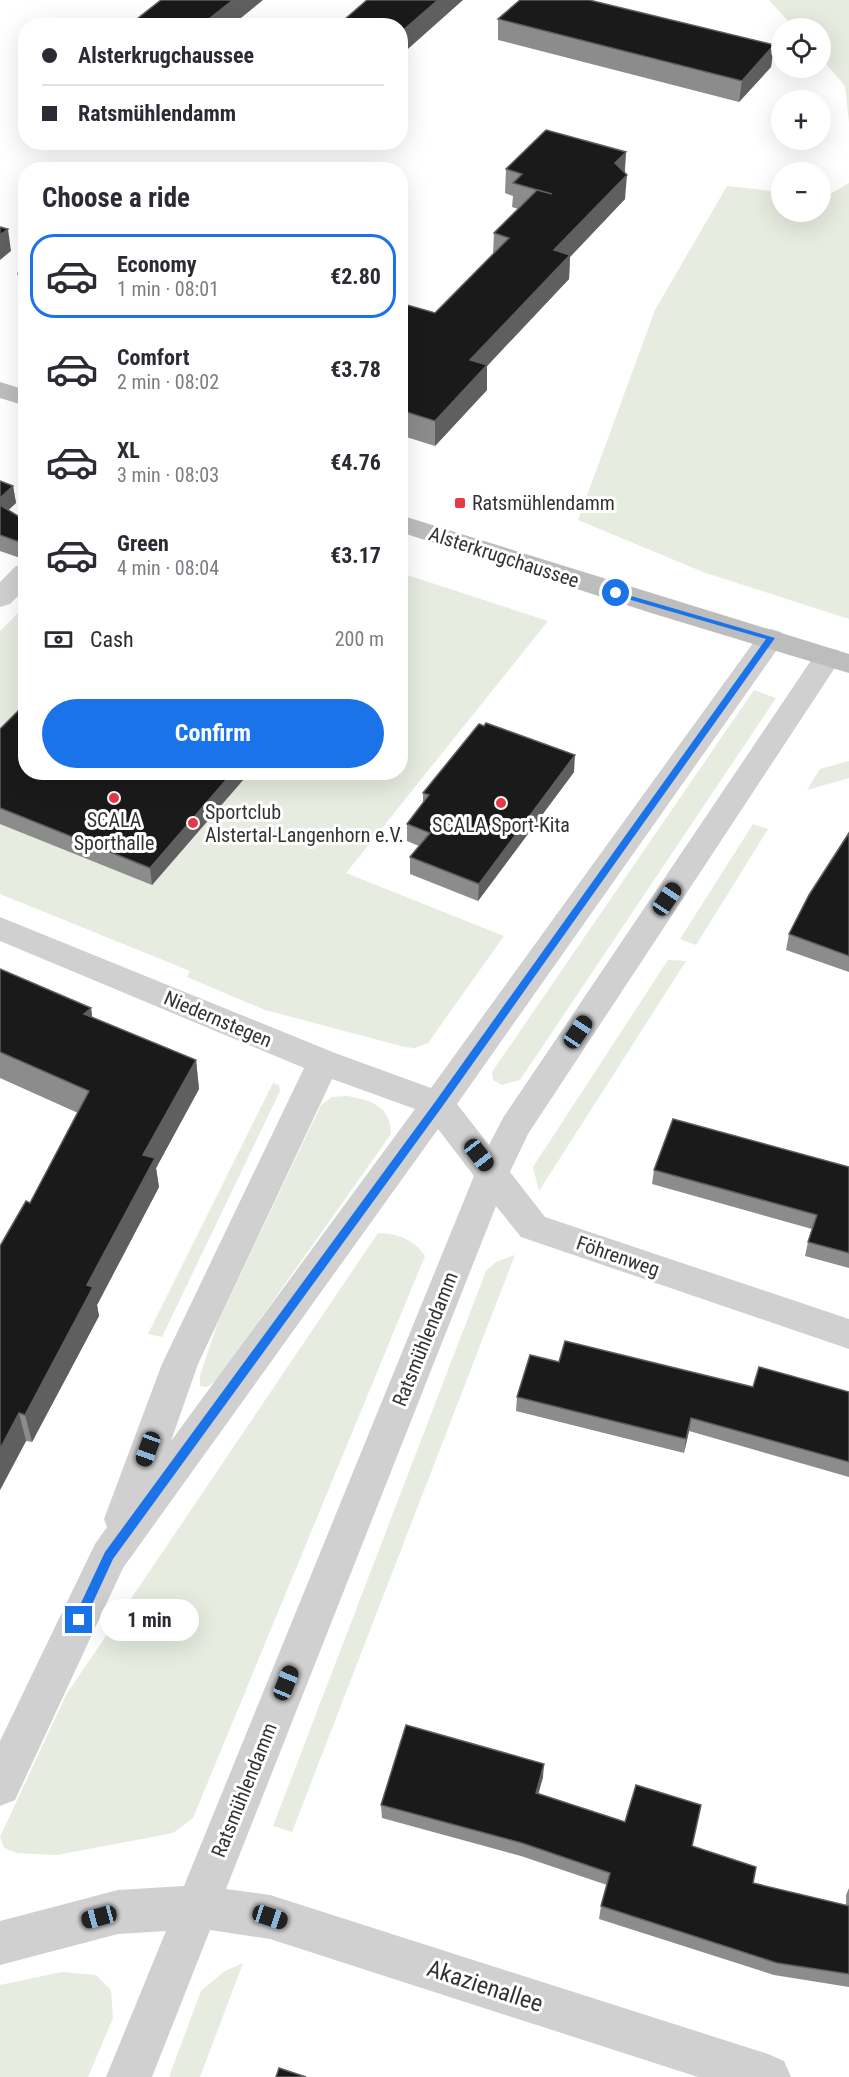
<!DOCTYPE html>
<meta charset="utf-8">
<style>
body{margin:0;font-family:"Roboto Condensed",sans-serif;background:#f2f2f3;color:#2b2b33;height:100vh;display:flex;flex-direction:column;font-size:22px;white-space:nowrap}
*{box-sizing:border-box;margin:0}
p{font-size:20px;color:#7c7c81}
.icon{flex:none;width:33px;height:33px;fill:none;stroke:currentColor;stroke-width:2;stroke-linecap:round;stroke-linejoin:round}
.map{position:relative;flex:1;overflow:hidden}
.panel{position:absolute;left:18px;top:162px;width:390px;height:618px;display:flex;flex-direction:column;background:#fff;border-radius:24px;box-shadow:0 6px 24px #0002}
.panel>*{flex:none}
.banner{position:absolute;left:18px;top:18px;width:390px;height:132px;border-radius:24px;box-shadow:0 6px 24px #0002;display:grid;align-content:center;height:132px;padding:0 24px;background:#fff}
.buttons{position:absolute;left:771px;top:18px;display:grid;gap:12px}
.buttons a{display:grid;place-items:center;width:60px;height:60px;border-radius:50%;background:#fff;box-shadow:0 6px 24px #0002;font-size:30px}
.end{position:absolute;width:27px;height:27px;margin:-14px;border:8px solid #1a73e8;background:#fff;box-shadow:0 0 0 3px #fff}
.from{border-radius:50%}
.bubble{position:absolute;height:42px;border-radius:21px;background:#fff;box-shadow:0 6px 24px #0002;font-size:20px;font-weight:700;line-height:42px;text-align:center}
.car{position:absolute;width:18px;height:36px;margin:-18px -9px;border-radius:8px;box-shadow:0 0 4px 2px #0007;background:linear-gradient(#222 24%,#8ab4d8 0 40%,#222 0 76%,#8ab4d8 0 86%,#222 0)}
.banner b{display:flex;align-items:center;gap:21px;height:57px;font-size:22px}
.banner b+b{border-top:2px solid #e1e1e2}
.banner i{width:15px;height:15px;background:#2b2b33}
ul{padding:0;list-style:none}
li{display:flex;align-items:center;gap:18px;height:84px;margin:0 12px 9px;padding:0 12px;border:3px solid transparent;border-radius:24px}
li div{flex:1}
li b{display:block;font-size:22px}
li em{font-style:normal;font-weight:700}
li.selected{border-color:#1a73e8}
li>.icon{width:54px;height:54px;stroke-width:1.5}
h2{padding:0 24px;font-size:27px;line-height:72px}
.pay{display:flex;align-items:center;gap:15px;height:66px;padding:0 24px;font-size:22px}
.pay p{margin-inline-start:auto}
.primary-button{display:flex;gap:12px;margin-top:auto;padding:12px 24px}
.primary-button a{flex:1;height:69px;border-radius:36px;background:#1a73e8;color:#fff;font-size:24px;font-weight:700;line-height:69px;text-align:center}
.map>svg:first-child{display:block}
</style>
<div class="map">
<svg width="849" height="2077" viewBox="0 0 849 2077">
<rect width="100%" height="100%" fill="#fff"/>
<!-- green -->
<g fill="#e6ecdf">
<path d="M769,0H849V122L845,86L821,58L820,28H794Z"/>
<path d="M849,183V619L703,572L578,520L655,310L727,186L781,192L782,212H820L821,197H825Z"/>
<path d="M401,573L548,621L346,873L504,936L428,1043L415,1048L405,1047L265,1010L187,977L190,971L0,894V631L25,606L26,772H400Z"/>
<path d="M754,690L776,698L520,1080L502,1085L493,1080L492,1072Z"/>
<path d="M849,761V778L807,790L820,769Z"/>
<path d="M753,824L768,829L696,945L680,939Z"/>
<path d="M668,960L686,961L539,1191L533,1167Z"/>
<path d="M273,1083L279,1085L280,1091L162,1337L148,1334Z"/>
<path d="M348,1096C373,1101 390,1106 391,1134L217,1380L207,1387L200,1386V1375L218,1322L321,1105L332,1097Z"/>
<path d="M378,1233C398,1234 414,1239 425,1256L193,1818L173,1833L57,1855L17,1853L4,1848L0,1837L66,1695Z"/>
<path d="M515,1255L292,1832L273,1826L486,1271L496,1262Z"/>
<path d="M243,1963L200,2077H169L201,1991L225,1971Z"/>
<path d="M62,1972L96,1975L111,1990L113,2018L88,2077H0V1985Z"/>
</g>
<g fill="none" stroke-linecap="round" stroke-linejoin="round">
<!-- minor -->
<g fill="#d0d0d0" fill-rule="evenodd">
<path d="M26,564V588L10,604L0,607V582L16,566Z"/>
<path d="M771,629L781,632L785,638L781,644L457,1104L489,1145L503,1118L818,650L828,648L838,650L842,657L528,1134L510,1172L545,1217L849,1319V1349L521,1237L496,1206L226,1889L270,1895L768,2054L784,2061L791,2077H698L270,1939L210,1930L152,2077H106L166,1931L118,1934L0,1965V1921L118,1890L184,1886L474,1176L438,1129L123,1568L15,1800L0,1806V1741L95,1544L107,1527L104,1519L162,1364L304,1068L0,941V917L335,1053L431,1088L761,632ZM332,1079L415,1109L171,1441L198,1364Z"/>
</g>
<!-- secondary -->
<g fill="#bdbdbd" fill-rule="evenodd">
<path d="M0,382L26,390V406L0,398Z"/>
<path d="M400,515L849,654V673L651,613L400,532Z"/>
</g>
</g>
<!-- wall -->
<g fill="#8c8c8c">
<path d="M498,19L774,45L771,67L739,102L498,40Z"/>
<path d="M626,152L625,173V199L570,257L569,279L487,366V390L435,446L400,435V303L435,313L493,254L494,233L518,209L512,207L513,196L505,193L506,169Z"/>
<path d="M26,249V301L21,300L18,274Z"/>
<path d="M0,481L13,486L16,503L8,510L26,521V560L0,551Z"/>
<path d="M0,729L26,772H250L152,885L0,824Z"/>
<path d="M574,772L478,901L410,874V857L419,846L407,841V824L423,803V793Z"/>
<path d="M849,833V972L786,950L789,934Z"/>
<path d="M0,969L91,1008L92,1017L196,1060L199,1089L156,1168L159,1187L97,1305L99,1316L32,1442L26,1441L0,1490L30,1203L78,1113L0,1078Z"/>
<path d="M849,1167V1268L805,1256L808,1242L812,1229L652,1184L654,1170Z"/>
<path d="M559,1362L753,1387L849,1392V1477L689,1431L684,1453L516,1411L517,1397Z"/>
<path d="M543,1777L538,1793L692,1846L753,1883L846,1905V1895L849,1888V1987L774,1975L599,1919L601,1906L607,1885L521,1856L382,1818L381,1805Z"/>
</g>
<!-- shaded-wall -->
<g fill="#5f5f5f">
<path d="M233,0H263L231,26H200Z"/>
<path d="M438,0H463L400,56V33Z"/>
<path d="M774,45L771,67L739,102L742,81Z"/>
<path d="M626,152L624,176L615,163Z"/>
<path d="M627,175L625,199L570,257L569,279L487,366V390L435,446V421L470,360L554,250Z"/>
<path d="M8,229L11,251L0,260V235Z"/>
<path d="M13,486L16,503L0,518V498Z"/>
<path d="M575,755L574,772L478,901L479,884Z"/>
<path d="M233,772H250L152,885L150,868Z"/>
<path d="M91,1008L95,1037L84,1014Z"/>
<path d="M196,1060L199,1089L156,1168L159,1187L97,1305L99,1316L32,1442L25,1415L87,1285L143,1155Z"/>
<path d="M19,1413L26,1441L0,1490V1449Z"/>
<path d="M691,1418L689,1431L684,1453L686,1439Z"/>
<path d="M544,1764L543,1777L535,1806L536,1793Z"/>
</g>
<!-- building -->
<g fill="#1a1a1a" stroke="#5f5f5f" stroke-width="1.5">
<path d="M161,0H233L200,26H128Z"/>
<path d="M367,0H438L400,33V26H337Z"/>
<path d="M520,0H589L774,45L742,81L498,19Z"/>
<path d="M546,130L626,152L615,163L627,175L554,250L570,255L470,360L487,365L435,421L400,410V350L402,348L400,347V303L435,313L509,238L494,233L537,190L552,194L513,183L522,174L506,169Z"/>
<path d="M0,227L8,229L0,235Z"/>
<path d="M26,249V277L18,274Z"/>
<path d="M0,481L13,486L0,498Z"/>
<path d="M0,505L26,521L25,544L0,535Z"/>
<path d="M26,703V772H233L150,868L0,808V729Z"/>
<path d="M486,723L575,755L479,884L410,857L430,833L407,824L429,795L423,793L479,724L484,726Z"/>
<path d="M849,833V956L789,934L809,895Z"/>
<path d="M0,969L91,1008L84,1014L196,1060L143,1155L155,1158L87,1285L93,1287L25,1415L19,1413L0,1449V1246L26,1201L30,1203L89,1091L0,1052Z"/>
<path d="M673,1119L849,1167V1253L808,1242L817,1215L654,1170Z"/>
<path d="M565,1341L753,1387L759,1367L849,1392V1462L691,1418L686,1439L517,1397L530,1355L559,1362Z"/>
<path d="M406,1725L544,1764L536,1793L625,1822L636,1785L701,1805L692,1846L756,1867L753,1883L849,1906V1974L777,1963L601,1906L610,1873L522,1843L381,1805Z"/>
<path d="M279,2068L306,2077H276Z"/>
</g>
<!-- route -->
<path fill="#1a73e8" d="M614,591L775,638L442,1107L113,1559L83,1624H75L73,1620L105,1552L435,1102L766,639L614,595Z"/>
<!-- markers -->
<g fill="#e63946" stroke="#fff" stroke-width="2">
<rect x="454" y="497" width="12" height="12" rx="3"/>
<circle cx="114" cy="798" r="6"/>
<circle cx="501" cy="803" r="6"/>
<circle cx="193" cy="823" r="6"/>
</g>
<g text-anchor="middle" stroke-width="6" stroke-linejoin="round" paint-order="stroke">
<!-- poi labels -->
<g font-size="20" fill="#333" stroke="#fff" text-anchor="start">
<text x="472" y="510">Ratsmühlendamm</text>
<text x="205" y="819">Sportclub<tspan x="205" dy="23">Alstertal-Langenhorn e.V.</tspan></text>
<text x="114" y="827" text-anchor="middle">SCALA<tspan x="114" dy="23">Sporthalle</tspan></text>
<text x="501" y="832" text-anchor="middle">SCALA Sport-Kita</text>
</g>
<!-- street labels -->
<g font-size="20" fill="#333" stroke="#fff">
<text transform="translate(504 557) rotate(18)" y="7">Alsterkrugchaussee</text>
<text transform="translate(218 1019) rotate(23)" y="7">Niedernstegen</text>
<text transform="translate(618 1256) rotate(19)" y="7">Föhrenweg</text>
<text transform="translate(425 1339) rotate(-68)" y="7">Ratsmühlendamm</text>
<text transform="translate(244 1790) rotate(-68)" y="7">Ratsmühlendamm</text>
</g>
<!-- near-street labels -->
<g font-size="24" fill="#333" stroke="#fff">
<text transform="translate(485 1986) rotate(18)" y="8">Akazienallee</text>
</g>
</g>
</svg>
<div class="buttons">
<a><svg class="icon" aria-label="locate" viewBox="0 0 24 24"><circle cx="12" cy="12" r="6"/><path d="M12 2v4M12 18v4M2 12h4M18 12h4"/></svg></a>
<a>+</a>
<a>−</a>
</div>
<i class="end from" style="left:616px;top:593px"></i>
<i class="end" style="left:79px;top:1620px"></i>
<div class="bubble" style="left:100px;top:1599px;width:99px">1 min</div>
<i class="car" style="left:667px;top:899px;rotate:34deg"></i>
<i class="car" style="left:578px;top:1032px;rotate:34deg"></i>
<i class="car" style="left:479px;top:1155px;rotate:142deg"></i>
<i class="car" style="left:148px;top:1449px;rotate:200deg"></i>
<i class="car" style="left:286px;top:1683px;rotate:22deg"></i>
<i class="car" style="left:99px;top:1917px;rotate:255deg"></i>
<i class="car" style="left:270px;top:1917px;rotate:108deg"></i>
<div class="banner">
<b><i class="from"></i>Alsterkrugchaussee</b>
<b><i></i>Ratsmühlendamm</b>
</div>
<section class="panel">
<h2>Choose a ride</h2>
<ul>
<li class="selected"><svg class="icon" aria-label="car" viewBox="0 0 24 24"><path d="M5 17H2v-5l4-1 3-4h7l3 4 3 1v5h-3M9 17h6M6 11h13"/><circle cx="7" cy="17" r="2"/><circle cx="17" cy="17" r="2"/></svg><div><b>Economy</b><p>1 min · 08:01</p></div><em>€2.80</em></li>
<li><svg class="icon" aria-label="car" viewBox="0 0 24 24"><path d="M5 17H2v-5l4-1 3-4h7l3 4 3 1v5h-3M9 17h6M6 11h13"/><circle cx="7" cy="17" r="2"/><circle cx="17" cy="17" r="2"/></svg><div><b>Comfort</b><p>2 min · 08:02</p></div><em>€3.78</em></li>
<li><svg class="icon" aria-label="car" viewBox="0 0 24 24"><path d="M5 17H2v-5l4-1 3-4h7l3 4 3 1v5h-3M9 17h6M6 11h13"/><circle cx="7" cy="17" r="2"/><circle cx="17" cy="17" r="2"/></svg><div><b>XL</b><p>3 min · 08:03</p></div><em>€4.76</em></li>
<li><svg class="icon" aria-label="car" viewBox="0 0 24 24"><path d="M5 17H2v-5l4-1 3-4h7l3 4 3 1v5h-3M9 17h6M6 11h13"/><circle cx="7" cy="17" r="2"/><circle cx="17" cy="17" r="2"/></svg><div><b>Green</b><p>4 min · 08:04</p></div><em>€3.17</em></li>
</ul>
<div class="pay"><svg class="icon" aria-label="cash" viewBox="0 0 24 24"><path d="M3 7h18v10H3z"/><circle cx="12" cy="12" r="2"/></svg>Cash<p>200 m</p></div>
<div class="primary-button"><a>Confirm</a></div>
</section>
</div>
